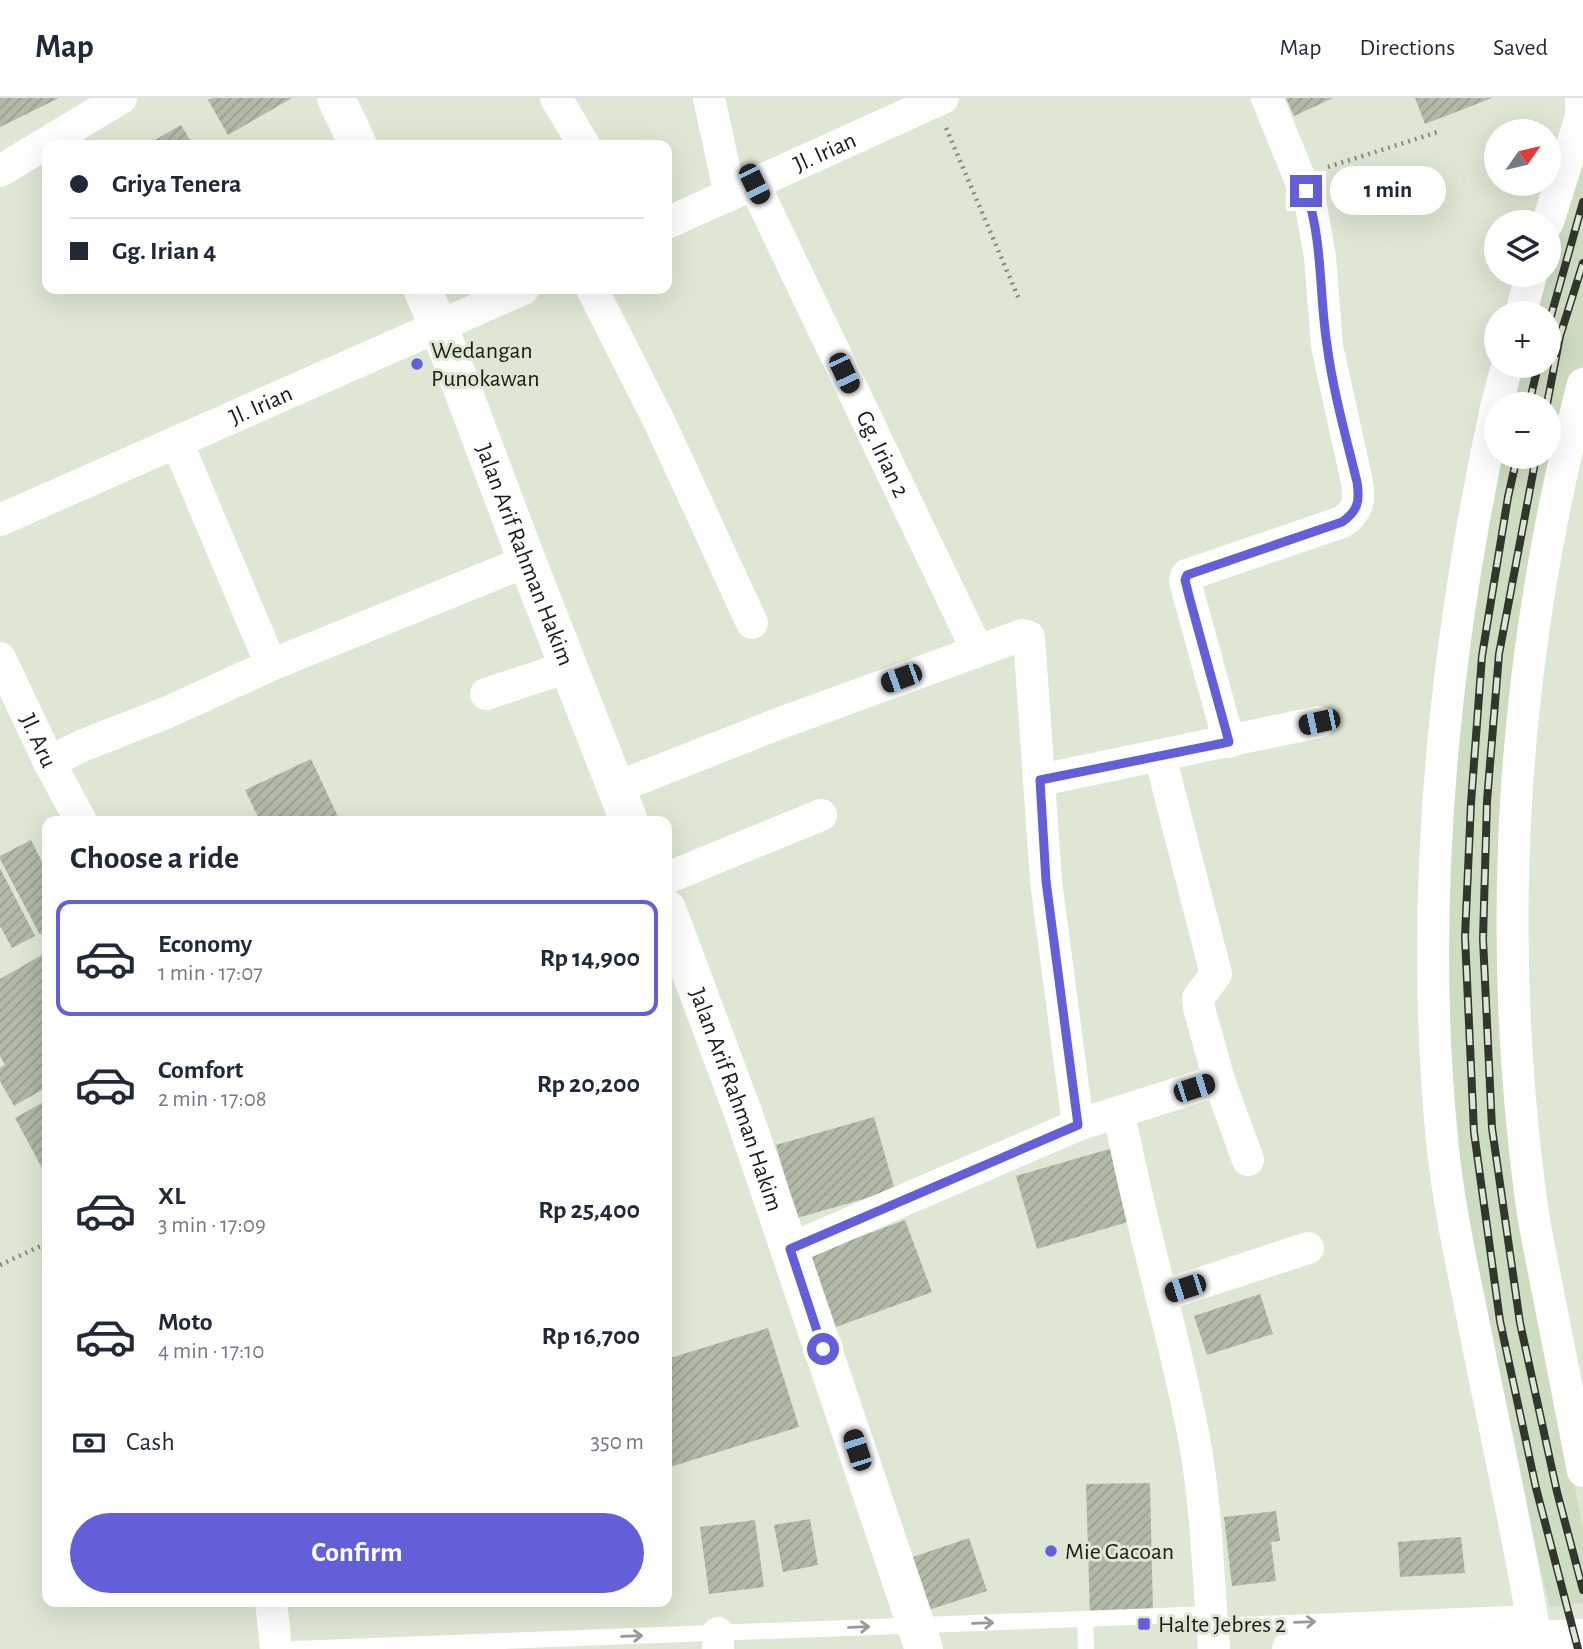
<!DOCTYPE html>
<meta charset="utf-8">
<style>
body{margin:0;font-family:"Alegreya Sans",sans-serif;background:#f6f6f7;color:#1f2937;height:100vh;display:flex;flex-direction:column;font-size:26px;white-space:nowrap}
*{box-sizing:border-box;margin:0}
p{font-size:23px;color:#747a83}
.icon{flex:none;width:38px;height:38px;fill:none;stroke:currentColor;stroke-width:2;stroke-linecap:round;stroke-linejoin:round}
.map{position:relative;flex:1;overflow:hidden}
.details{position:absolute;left:42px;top:718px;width:630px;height:791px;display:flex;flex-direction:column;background:#fff;border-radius:14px;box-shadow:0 7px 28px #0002}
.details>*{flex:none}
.top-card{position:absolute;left:42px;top:42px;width:630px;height:154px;border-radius:14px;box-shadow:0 7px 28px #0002;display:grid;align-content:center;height:154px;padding:0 28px;background:#fff}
.needle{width:46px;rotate:56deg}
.controls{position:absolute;left:1484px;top:21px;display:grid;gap:14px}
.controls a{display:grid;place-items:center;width:77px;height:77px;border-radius:50%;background:#fff;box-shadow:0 7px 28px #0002;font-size:35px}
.end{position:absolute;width:32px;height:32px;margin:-16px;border:9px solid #625fd8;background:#fff;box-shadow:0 0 0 4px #fff}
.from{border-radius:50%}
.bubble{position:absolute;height:49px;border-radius:24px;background:#fff;box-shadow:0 7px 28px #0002;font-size:23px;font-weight:600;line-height:49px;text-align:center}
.car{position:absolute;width:21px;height:42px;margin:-21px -10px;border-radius:9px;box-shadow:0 0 5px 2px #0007;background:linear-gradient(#222 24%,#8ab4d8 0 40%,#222 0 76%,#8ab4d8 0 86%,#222 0)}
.top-card b{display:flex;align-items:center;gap:24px;height:66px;font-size:26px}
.top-card b+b{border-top:2px solid #e0e1e3}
.top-card i{width:18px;height:18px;background:#1f2937}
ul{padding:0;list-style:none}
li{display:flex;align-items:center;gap:21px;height:116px;margin:0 14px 10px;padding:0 14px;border:4px solid transparent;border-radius:14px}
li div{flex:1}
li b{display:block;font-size:26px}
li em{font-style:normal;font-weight:600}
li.current{border-color:#625fd8}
li>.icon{width:63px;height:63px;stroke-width:1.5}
h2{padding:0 28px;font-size:32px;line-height:84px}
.pay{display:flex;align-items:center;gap:18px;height:77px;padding:0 28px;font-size:26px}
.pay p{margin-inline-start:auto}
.cta{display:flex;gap:14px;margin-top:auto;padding:14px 28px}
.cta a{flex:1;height:80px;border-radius:42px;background:#625fd8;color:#fff;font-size:28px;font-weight:600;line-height:80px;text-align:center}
header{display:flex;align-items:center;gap:42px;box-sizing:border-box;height:98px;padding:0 35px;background:#fff;border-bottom:2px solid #e0e1e3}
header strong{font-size:33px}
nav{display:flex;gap:38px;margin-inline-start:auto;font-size:24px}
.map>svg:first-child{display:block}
</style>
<header>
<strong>Map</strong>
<nav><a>Map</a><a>Directions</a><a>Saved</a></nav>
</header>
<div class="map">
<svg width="1583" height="1551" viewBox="0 0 1583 1551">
<defs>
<pattern id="building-hatch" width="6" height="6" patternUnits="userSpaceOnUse" patternTransform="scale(1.75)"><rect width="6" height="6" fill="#b0baa7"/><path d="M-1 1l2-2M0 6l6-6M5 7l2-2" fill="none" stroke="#979f8f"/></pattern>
</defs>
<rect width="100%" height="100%" fill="#dde7d3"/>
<!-- built -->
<path fill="#cedcc2" d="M1583,65V265L1545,413L1508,706L1552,1277L1583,1430V1505L1550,1509L1522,1399L1466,1123L1452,971L1446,845L1450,698L1466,555L1502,359H1549V306H1513L1522,268H1549V215H1535Z"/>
<!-- building -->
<g fill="url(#building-hatch)">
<path d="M0,0H59L0,29Z"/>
<path d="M212,0H292L228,37L208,2Z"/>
<path d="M1286,0H1333L1294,18Z"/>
<path d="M1415,0H1492L1425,26Z"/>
<path d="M181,27L193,47H146Z"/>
<path d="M311,661L340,723H260L245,692Z"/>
<path d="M31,742L47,774V833L40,837L0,761V758Z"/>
<path d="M0,770L35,838L12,850L0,828Z"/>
<path d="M47,854V989L14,1008L0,983V970L5,967L0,958V881Z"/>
<path d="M47,1002V1079L15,1020Z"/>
<path d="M874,1019L895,1092L797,1120L776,1047Z"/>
<path d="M1113,1050L1134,1122L1037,1151L1016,1078Z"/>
<path d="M905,1122L932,1194L836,1229L810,1157Z"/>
<path d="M1260,1196L1273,1236L1207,1257L1194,1218Z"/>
<path d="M768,1230L799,1329L667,1370V1261Z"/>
<path d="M1150,1385L1153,1516L1090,1518L1086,1386Z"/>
<path d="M1276,1413L1280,1443L1271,1444L1276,1483L1232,1488L1224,1419Z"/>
<path d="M810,1421L818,1467L783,1474L774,1427Z"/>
<path d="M755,1422L764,1489L709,1496L700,1429Z"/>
<path d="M1461,1439L1465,1475L1400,1479L1398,1444Z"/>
<path d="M969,1440L987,1493L922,1514L904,1462Z"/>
</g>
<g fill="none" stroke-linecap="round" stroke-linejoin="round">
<!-- path -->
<g stroke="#858c7e" stroke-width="4.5" stroke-dasharray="2 5" stroke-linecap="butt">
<path d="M946,30L1019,201"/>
<path d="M1328,69L1441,33"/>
<path d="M0,1167L47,1145"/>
</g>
<!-- lane -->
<g stroke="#fff" stroke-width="16">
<path d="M1085,1521L1086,1551"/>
<path d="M1212,1528L1531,1515"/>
<path d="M295,1551L1211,1516"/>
</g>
<!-- street -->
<g stroke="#fff" stroke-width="32">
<path d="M556,0L584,47"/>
<path d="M709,0L730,97"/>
<path d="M0,73L121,0"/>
<path id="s1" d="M754,86L977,552"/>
<path d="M1548,124L1581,19V0"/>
<path id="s2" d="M667,125L943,0"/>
<path d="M592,191L660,325L752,525"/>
<path d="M1521,215L1531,177"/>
<path d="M1583,286C1513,556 1494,824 1531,1102C1535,1132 1542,1163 1548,1194C1560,1254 1571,1313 1583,1373"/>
<path d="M1497,306L1507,268"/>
<path d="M1496,310C1444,550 1418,797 1442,1043C1448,1103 1461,1163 1473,1222C1494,1329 1518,1435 1536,1542"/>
<path d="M177,344L271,567"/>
<path id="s3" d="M0,422L523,191"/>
<path id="s4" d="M0,560L49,664L81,723"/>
<path d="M486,596L568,569"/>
<path d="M1229,644L1189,498L1185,482L1187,477L1342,424C1358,413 1360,403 1357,384L1327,248L1320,159L1311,108L1267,0"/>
<path d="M1160,658L1216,876L1198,900L1199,910L1219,982L1248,1062"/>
<path d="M49,664L84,647L168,614L271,567L527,463"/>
<path d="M1040,682L1319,624"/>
<path d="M615,690L775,627L1022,537L1029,539L1046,783L1078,1027"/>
<path d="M667,780L821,717"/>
<path d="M1119,1014C1139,1123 1173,1230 1194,1340C1207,1409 1208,1481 1214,1551"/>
<path d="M790,1151L1078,1027L1219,982"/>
<path d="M1161,1198L1308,1150"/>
<path d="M271,1503L276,1551"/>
<path d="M718,1535V1551"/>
</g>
<!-- secondary -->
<g stroke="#fff" stroke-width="38">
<path d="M336,0L358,47"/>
<path id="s5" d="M422,191L439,229L527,463L629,723"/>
<path id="s6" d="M667,811L745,1020L924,1551"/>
<path d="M1291,1551L1583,1540"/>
</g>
<!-- rail casing -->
<g stroke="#32372e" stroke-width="8">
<g id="rail">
<path d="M1549,225L1583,104"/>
<path d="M1529,306L1538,268"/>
<path d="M1547,306L1560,238L1583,165"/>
<path d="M1517,359L1508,399L1482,558L1471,705L1465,839L1474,1034L1500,1223L1536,1390L1578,1551"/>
<path d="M1536,359L1499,556L1487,703L1483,841L1492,1030L1520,1225L1557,1394L1583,1492"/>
</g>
</g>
<!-- rail -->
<use href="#rail" stroke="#dde7d3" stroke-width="5" stroke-dasharray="16" stroke-linecap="butt"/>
</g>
<!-- one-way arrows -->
<defs><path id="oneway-shaft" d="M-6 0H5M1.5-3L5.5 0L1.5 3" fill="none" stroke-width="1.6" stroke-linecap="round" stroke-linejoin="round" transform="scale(1.75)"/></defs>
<g stroke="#989a97">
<use href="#oneway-shaft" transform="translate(1305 1524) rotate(-2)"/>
<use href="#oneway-shaft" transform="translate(983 1525) rotate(-2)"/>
<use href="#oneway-shaft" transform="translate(859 1529) rotate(-2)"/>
<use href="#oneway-shaft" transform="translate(632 1538) rotate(-2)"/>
</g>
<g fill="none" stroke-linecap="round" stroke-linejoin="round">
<!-- route -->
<path stroke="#625fd8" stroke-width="9" d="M823,1251L790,1151L1078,1027L1046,783L1040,682L1229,644L1189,498L1185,482L1187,477L1342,424C1358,413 1360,403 1357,384C1346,339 1333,293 1327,247C1319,196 1323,143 1306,93"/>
</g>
<!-- markers -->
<g fill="#625fd8" stroke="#dde7d3" stroke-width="2.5">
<circle cx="417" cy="266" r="7"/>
<circle cx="1051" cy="1453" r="7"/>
<rect x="1137" y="1519" width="14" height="14" rx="3.5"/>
</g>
<g text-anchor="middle" stroke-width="6" stroke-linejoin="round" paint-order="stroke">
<!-- street labels -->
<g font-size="24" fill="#1a1e17" stroke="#dde7d3">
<text dy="8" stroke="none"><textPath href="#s2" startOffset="173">Jl. Irian</textPath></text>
<text dy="8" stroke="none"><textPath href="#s3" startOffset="285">Jl. Irian</textPath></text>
<text dy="8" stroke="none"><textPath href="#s1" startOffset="299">Gg. Irian 2</textPath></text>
<text dy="8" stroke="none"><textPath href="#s5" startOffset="285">Jalan Arif Rahman Hakim</textPath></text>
<text dy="8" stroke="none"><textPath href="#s4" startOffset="91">Jl. Aru</textPath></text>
<text dy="8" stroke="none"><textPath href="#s6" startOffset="203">Jalan Arif Rahman Hakim</textPath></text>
</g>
<!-- poi labels -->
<g font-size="24" fill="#1a1e17" stroke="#dde7d3" text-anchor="start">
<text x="431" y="260">Wedangan<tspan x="431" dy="28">Punokawan</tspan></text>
<text x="1065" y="1461">Mie Gacoan</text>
<text x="1158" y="1534">Halte Jebres 2</text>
</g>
</g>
</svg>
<div class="controls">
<a><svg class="needle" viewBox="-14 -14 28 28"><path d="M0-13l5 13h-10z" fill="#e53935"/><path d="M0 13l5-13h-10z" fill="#747a83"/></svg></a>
<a><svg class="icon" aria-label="layers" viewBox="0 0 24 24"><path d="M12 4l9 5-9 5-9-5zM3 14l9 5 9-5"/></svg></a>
<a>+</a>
<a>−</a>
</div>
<i class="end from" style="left:823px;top:1251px"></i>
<i class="end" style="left:1306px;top:93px"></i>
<div class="bubble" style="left:1330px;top:68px;width:116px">1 min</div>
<i class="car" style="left:754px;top:86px;rotate:154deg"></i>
<i class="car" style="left:844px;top:275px;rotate:155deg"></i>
<i class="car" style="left:901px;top:580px;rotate:250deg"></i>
<i class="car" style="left:1319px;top:624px;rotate:258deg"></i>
<i class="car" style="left:1194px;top:990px;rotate:72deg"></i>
<i class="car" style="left:1185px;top:1190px;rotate:252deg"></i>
<i class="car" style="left:857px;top:1352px;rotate:342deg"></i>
<div class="top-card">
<b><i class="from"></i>Griya Tenera</b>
<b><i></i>Gg. Irian 4</b>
</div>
<section class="details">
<h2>Choose a ride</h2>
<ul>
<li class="current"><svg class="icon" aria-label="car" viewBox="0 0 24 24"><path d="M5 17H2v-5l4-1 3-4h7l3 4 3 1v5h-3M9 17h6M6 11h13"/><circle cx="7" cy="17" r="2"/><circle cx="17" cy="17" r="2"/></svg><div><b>Economy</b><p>1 min · 17:07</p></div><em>Rp 14,900</em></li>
<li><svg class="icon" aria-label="car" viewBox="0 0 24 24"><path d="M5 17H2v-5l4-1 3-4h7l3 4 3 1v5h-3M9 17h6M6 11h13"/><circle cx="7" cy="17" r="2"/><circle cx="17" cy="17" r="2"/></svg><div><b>Comfort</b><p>2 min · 17:08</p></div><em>Rp 20,200</em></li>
<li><svg class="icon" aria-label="car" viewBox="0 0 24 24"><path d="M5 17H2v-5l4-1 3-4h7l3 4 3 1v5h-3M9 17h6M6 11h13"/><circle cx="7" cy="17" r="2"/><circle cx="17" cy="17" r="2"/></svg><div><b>XL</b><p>3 min · 17:09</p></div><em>Rp 25,400</em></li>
<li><svg class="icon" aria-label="car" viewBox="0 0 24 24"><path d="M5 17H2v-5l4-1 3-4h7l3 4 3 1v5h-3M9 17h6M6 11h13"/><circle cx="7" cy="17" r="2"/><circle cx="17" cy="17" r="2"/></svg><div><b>Moto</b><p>4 min · 17:10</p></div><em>Rp 16,700</em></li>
</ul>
<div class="pay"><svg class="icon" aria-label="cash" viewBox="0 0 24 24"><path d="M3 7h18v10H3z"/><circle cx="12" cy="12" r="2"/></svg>Cash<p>350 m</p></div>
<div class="cta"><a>Confirm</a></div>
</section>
</div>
